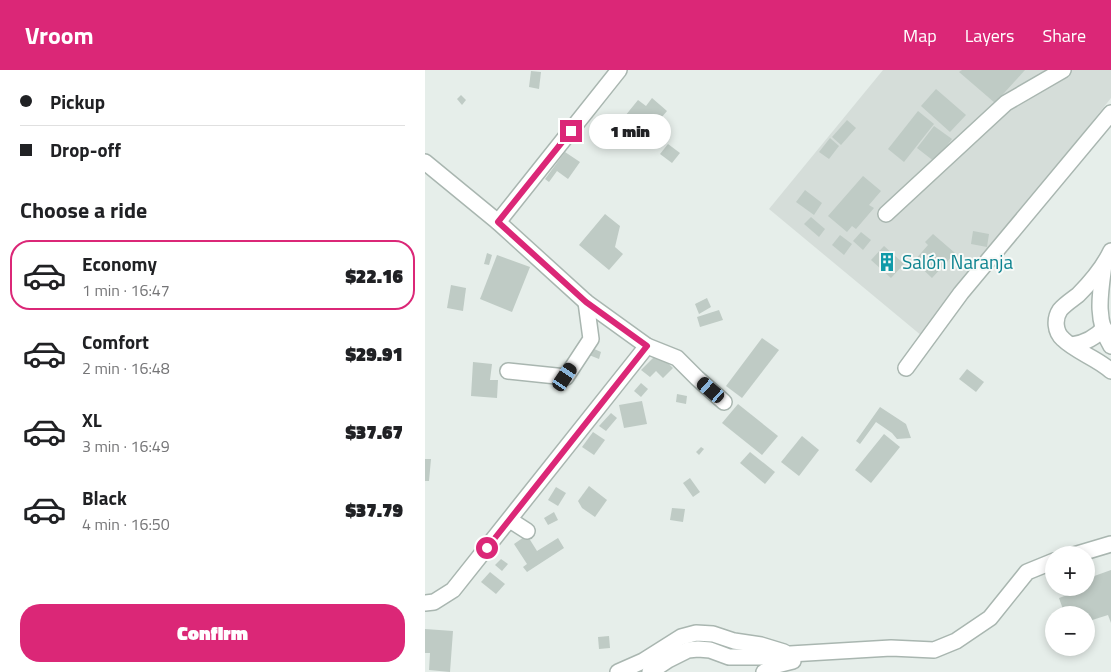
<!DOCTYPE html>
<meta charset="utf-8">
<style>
body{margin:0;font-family:"Titillium Web",sans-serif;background:#f2f2f2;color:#202124;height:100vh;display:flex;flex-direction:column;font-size:19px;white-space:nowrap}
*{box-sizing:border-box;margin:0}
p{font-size:16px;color:#757577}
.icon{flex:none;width:28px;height:28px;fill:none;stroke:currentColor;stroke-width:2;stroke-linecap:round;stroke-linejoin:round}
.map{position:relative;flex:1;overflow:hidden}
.side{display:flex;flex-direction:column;background:#fff;width:425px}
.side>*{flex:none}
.hud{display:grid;align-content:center;height:110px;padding:0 20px;background:#fff}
.controls{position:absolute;left:620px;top:476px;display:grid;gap:10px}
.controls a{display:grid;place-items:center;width:50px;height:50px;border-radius:50%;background:#fff;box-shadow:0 2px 8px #0003;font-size:25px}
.end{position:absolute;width:22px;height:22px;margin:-11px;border:6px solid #db2777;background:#fff;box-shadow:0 0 0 2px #fff}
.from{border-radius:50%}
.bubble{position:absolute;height:35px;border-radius:18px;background:#fff;box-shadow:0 2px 8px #0003;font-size:16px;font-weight:800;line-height:35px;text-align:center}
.car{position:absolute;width:15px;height:30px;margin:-15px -8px;border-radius:6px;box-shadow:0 0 4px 1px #0007;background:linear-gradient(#222 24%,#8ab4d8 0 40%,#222 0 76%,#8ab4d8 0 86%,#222 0)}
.hud b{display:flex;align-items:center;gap:18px;height:48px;font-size:19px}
.hud b+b{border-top:1px solid #e0e0e0}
.hud i{width:12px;height:12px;background:#202124}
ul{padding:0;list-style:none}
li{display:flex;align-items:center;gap:15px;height:70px;margin:0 10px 8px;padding:0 10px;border:2px solid transparent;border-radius:20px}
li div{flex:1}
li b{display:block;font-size:19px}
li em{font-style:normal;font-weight:800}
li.on{border-color:#db2777}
li>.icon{width:45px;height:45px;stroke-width:1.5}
h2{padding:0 20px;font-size:22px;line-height:60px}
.action{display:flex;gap:10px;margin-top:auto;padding:10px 20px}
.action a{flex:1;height:58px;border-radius:20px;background:#db2777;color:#fff;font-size:20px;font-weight:800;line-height:58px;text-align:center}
header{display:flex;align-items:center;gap:30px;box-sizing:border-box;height:70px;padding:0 25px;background:#db2777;color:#fff}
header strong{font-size:24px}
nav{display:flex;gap:28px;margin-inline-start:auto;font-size:18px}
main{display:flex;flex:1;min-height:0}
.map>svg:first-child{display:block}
</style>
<header>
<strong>Vroom</strong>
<nav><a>Map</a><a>Layers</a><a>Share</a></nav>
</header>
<main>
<section class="side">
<div class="hud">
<b><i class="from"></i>Pickup</b>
<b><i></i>Drop-off</b>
</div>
<h2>Choose a ride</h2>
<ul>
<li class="on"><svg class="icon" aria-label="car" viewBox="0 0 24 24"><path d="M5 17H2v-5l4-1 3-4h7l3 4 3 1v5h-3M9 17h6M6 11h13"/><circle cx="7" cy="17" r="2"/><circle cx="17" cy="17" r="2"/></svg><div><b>Economy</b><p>1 min · 16:47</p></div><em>$22.16</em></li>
<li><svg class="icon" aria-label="car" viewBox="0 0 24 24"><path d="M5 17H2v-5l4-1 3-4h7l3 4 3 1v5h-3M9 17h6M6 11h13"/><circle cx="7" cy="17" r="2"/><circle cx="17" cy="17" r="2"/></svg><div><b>Comfort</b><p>2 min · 16:48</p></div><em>$29.91</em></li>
<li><svg class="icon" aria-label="car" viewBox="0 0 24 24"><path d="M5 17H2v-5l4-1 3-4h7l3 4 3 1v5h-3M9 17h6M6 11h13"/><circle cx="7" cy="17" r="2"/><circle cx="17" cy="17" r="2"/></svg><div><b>XL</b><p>3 min · 16:49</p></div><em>$37.67</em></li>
<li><svg class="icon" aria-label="car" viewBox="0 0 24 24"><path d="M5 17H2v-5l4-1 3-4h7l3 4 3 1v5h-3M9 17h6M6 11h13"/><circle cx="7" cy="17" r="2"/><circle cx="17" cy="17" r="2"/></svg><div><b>Black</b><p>4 min · 16:50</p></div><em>$37.79</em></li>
</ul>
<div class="action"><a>Confirm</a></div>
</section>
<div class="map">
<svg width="686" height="602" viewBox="0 0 686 602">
<rect width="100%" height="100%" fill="#e6eeea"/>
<!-- built -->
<path fill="#d5ddd9" d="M458,0H686V28L497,266L344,139Z"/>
<!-- building -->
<g fill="#bfcbc5">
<path d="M537,0H600L570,33L534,2Z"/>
<path d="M106,1L116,2L114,19L104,17Z"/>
<path d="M511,19L541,45L525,62L496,36Z"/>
<path d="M36,25L41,30L37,35L32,29Z"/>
<path d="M227,28L242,41L218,69L196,51L213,30L221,36Z"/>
<path d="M493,41L509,54L479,92L463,79Z"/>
<path d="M422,50L431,58L416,75L407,67Z"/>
<path d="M509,56L527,69L510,92L492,78Z"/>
<path d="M405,68L414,76L404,89L394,82Z"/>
<path d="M243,74L255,83L247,93L235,84Z"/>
<path d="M140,82L155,92L143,109L132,101L124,112L120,109Z"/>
<path d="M438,106L456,121L444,135L449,138L431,159L427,156L422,162L403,146Z"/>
<path d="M380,120L397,133L389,145L371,132Z"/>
<path d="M180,144L195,156L190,177L198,184L184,200L154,175Z"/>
<path d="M386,147L400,159L394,167L379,154Z"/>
<path d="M548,161L564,164L562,177L546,174Z"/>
<path d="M436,162L446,170L438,180L428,171Z"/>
<path d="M508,164L530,183L507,208L489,191L503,175L500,172Z"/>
<path d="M415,165L427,174L419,185L407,175Z"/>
<path d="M459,176L479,194L466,208L446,190Z"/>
<path d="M62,183L67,185L64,195L59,194Z"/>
<path d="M72,185L105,197L87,242L55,229Z"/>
<path d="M26,215L41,218L38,241L22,238Z"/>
<path d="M282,228L286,237L274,244L270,234Z"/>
<path d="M294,240L298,250L275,257L272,247Z"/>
<path d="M337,268L354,280L317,328L301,316Z"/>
<path d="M167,278L176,282L174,289L164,285Z"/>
<path d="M233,283L248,298L238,308L231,301L225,307L216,300Z"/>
<path d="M48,292L67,294L65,310H73L72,328L46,326Z"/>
<path d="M542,299L559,312L551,322L534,309Z"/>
<path d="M216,313L223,319L216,327L209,321Z"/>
<path d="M252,324L262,326L261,334L251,332Z"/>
<path d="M217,331L222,354L199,358L194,335Z"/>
<path d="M313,334L353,366L337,385L297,353Z"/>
<path d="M455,337L481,354L486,368L472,369L467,363L451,352L435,374L431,371Z"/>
<path d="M186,343L192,348L181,361L174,356Z"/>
<path d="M168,362L180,370L169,385L157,377Z"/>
<path d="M459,364L475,377L446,413L430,400Z"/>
<path d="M377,366L394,380L374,406L356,392Z"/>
<path d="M276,377L279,379L274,385L271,382Z"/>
<path d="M325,382L350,402L340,414L315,393Z"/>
<path d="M0,389H6L4,411H0Z"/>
<path d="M265,408L275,422L268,427L258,413Z"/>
<path d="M164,416L182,430L170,447L157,438L153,431Z"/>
<path d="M131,417L141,423L133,436L123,430Z"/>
<path d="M247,438L260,439L258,452L245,450Z"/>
<path d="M129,442L133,450L123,455L119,448Z"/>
<path d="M102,465L112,481L133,468L139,478L102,502L98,497L102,494L89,474Z"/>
<path d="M76,489L83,494L77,501L70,495Z"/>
<path d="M686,500V553L683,545L661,552V545H640L634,528L654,521L653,518H661V509Z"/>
<path d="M65,502L80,514L71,524L56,512Z"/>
<path d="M0,559L28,561L25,602L4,600L5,583H0Z"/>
<path d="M184,566L185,578L174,579L173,567Z"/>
</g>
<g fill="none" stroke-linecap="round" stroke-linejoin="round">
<!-- minor casing -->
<g stroke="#a9b6b0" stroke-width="18">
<g id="minor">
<path d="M0,92L73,152L161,232L222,276L252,288L272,308L299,332"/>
<path d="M461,144L581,33L638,0"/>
<path d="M73,152L194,0"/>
<path d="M686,181C678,198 666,212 653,225C648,229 640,234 635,240C629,249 630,262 638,269C651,282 672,288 686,301"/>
<path d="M679,195C675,224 670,250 686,276"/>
<path d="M647,275C660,273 670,268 679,258"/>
<path d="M481,298L536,223L686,43"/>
<path d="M83,301L141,307L166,269L161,232"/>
<path d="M85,450L102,461"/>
<path d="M649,485L686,474"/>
<path d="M0,533L9,532L28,520L222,276"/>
<path d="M193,602L218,591L256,567L271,563L288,564L309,571L336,575L359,582"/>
<path d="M225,602L243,590L263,580L273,579L285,580L304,587H336L365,584L466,578L509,580L531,571L565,548L602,502L629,491"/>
<path d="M339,602L352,595L368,591"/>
</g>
</g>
<!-- minor -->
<use href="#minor" stroke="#fff" stroke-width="15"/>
</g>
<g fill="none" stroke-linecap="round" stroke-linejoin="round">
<!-- route -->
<path stroke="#db2777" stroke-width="6" d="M62,478L222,276L161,232L73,152L146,61"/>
</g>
<!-- icons -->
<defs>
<g id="building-bare" transform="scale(1.5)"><path d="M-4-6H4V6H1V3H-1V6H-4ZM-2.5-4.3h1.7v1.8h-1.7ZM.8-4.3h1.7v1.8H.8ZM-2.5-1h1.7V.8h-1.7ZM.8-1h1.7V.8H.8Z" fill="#0f9aa8" stroke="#f7faf8" stroke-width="2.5" paint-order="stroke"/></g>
</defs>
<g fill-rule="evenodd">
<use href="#building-bare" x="462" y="192"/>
</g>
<g text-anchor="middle" stroke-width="4" stroke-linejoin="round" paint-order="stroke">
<!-- culture labels -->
<g font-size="19" fill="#0d838f" stroke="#f7faf8" text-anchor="start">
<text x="477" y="199">Salón Naranja</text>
</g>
</g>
</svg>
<div class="controls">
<a>+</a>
<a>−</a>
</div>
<i class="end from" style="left:62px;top:478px"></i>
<i class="end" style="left:146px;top:61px"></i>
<div class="bubble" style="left:164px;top:44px;width:82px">1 min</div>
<i class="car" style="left:140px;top:307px;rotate:34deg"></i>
<i class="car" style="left:286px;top:320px;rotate:311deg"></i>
</div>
</main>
